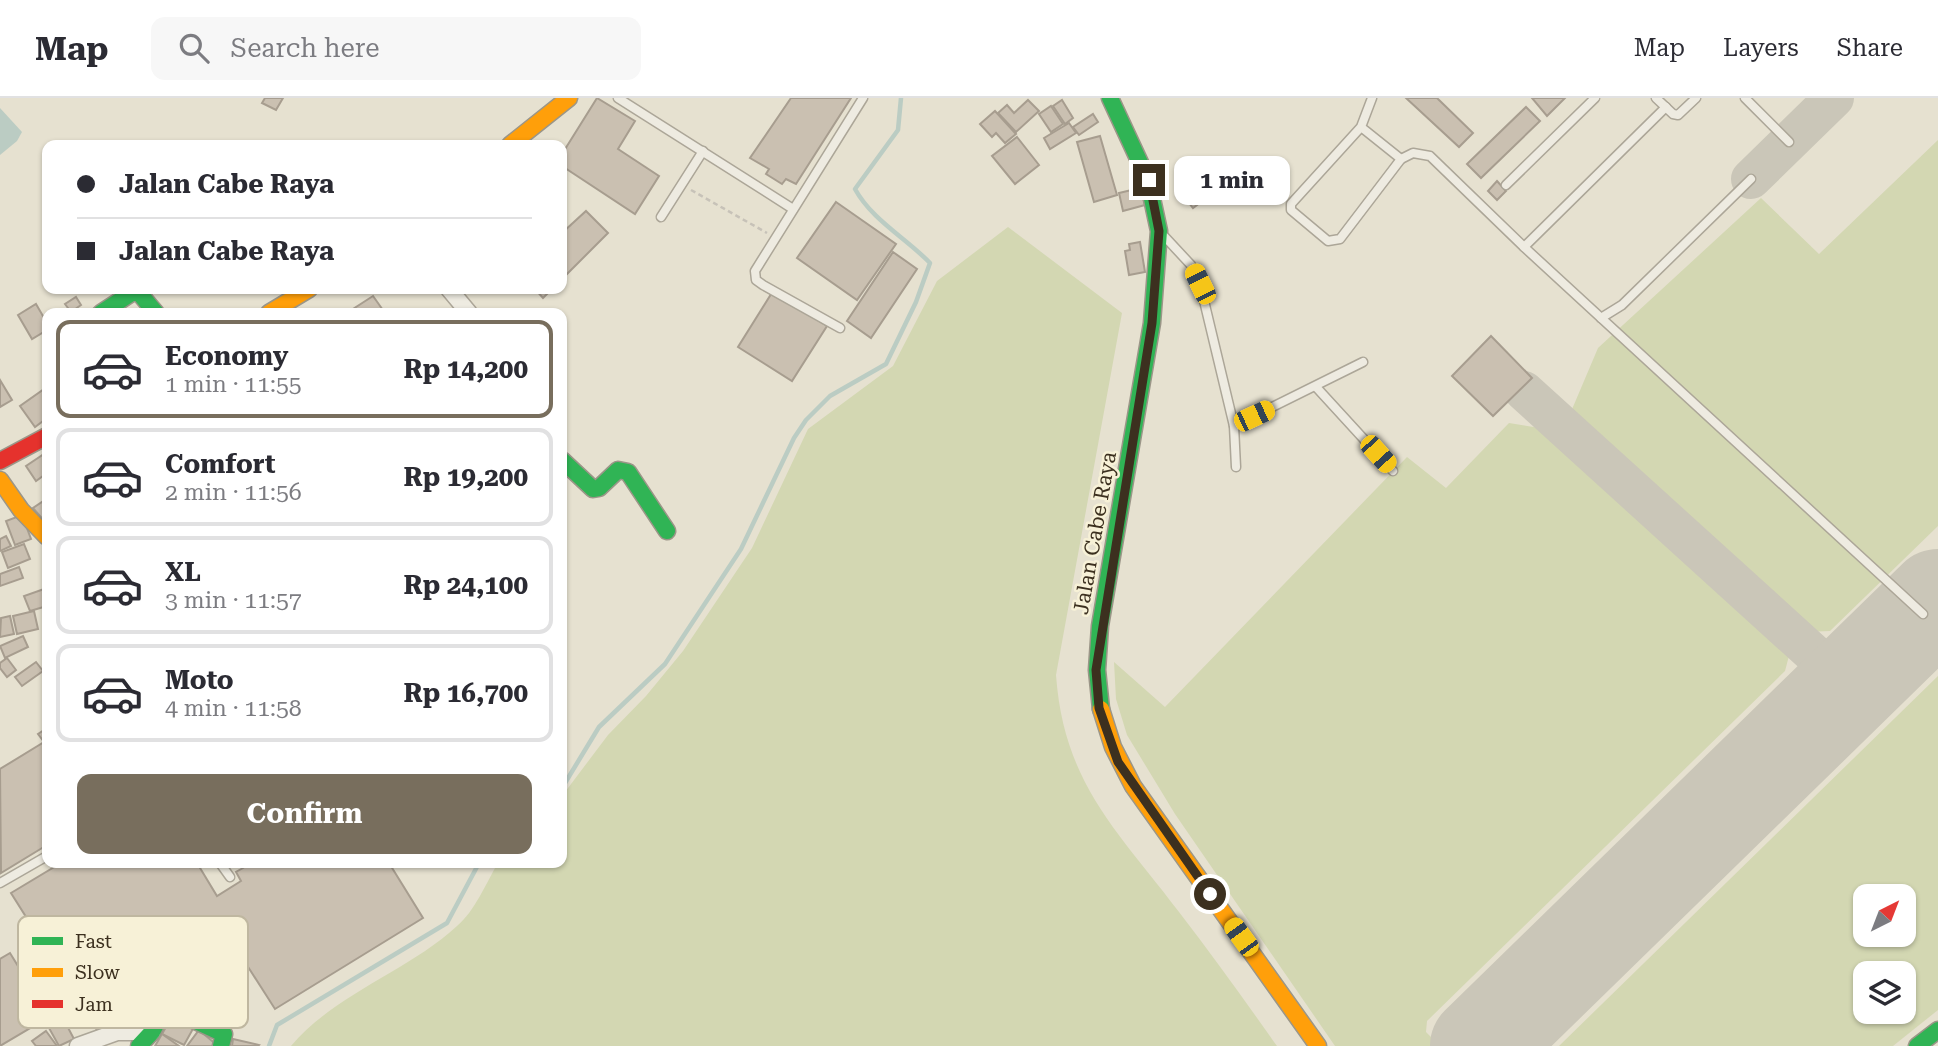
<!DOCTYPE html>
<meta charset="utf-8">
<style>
body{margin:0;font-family:"Roboto Serif",serif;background:#f7f7f7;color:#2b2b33;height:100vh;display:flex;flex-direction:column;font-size:26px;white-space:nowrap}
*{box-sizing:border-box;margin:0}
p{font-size:23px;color:#7c7c81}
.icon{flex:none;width:38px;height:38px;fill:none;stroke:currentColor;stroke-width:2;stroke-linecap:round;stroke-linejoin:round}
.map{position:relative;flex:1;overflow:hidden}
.side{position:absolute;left:42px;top:210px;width:525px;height:560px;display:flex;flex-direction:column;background:#fff;border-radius:14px;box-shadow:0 2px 5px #0004}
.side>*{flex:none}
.banner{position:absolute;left:42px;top:42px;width:525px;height:154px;border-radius:14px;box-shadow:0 2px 5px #0004;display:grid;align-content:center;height:154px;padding:0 35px;background:#fff}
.needle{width:46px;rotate:42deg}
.fabs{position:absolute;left:1853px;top:786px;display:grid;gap:14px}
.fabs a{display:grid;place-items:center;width:63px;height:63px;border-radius:14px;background:#fff;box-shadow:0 2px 5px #0004;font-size:35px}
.end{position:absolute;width:32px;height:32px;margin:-16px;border:9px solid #3c301f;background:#fff;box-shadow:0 0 0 4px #fff}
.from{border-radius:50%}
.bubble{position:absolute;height:49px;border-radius:14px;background:#fff;box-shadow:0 2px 5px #0004;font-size:23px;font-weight:700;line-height:49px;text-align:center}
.car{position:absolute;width:21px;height:42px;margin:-21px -10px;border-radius:9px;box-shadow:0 0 5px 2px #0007;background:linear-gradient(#f5c518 24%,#345 0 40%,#f5c518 0 76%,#345 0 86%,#f5c518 0)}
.banner b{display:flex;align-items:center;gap:24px;height:66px;font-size:26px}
.banner b+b{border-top:2px solid #e1e1e2}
.banner i{width:18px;height:18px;background:#2b2b33}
ul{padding:12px 0 0;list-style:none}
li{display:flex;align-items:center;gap:21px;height:98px;margin:0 14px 10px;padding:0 21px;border:4px solid #e1e1e2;border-radius:14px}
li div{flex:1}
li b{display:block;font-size:26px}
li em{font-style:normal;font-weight:700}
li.selected{border-color:#786e5d}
li>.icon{width:63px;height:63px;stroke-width:1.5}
.cta{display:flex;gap:14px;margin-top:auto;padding:14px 35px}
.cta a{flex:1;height:80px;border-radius:14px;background:#786e5d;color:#fff;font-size:28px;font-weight:700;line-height:80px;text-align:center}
header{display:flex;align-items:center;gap:42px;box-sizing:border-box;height:98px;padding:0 35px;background:#fff;border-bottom:2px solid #e1e1e2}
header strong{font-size:33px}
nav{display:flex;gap:38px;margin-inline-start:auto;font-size:24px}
.search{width:490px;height:63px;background:#f7f7f7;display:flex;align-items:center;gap:18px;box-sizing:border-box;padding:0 24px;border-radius:14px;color:#7c7c81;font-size:26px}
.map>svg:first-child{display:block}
</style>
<header>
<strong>Map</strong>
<div class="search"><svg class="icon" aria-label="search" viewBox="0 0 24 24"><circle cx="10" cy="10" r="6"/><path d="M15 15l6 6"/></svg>Search here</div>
<nav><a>Map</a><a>Layers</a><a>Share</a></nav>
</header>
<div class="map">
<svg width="1938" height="948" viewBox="0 0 1938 948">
<rect width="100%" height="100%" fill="#e6e1d0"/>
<!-- green -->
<g fill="#d3d7b2" fill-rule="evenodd">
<path d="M1938,42V428L1830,533L1806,534L1570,316L1598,250L1761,100L1819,156Z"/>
<path d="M1008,129L1122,215L1056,577C1064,686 1117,732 1179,814C1213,858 1245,903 1277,948H291C336,895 407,874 457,828C475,813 486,785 498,765H562V698L608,637L646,598L683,553L752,450L808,331L893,268L937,183Z"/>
<path d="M1509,325L1540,330L1790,554L1785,573L1427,923L1426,934L1440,948H1335L1175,716L1127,637L1116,601L1114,564L1165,609L1407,359L1446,390Z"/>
<path d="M1938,578V912L1893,948H1559ZM1866,798H1904V836H1866ZM1866,875H1904V914H1866Z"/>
</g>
<!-- water -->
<path fill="#bbccc3" d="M0,10L22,34L17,43L0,57Z"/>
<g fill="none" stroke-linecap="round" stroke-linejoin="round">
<!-- stream -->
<g stroke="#bbccc3" stroke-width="4.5">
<path d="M562,690L599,629L665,566L741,451L794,340L806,322L830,298L886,266L916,204L930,165C906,140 872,122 855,91L898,32L901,0"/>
<path d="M269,948L277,927L447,825L479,765"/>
</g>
<!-- taxiway -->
<g stroke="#cac6b8" stroke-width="40">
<path d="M1751,81L1834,0"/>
<path d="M1524,293L1849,588"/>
</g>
<!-- runway -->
<path stroke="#cac6b8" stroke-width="100" d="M1480,948L1938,501"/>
</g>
<!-- building -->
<g fill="#cac0b1" stroke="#a79d8f" stroke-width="2">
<path d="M265,0H283L276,12L262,5Z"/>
<path d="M597,0L635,23L618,51L659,78L635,116L562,68V56Z"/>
<path d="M791,0H851L796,86L786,81L782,86L766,76L769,71L750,60Z"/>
<path d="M1406,0H1437L1473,35L1459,49Z"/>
<path d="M1532,0H1565L1547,18Z"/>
<path d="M1028,2L1039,13L1016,34L998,15L1007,7L1014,15Z"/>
<path d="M1062,2L1073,20L1065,26L1053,8Z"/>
<path d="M1051,8L1063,26L1051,34L1039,16Z"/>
<path d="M1526,9L1540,23L1481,80L1467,66Z"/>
<path d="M995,13L1016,36L1005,45L996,35L992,39L980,26Z"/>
<path d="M1093,16L1098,24L1079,37L1073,29Z"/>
<path d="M1069,25L1076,35L1050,51L1044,40Z"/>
<path d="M1100,38L1117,97L1094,104L1077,44Z"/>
<path d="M1017,39L1039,67L1015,86L992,58Z"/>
<path d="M1196,77L1210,97L1193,110L1178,91Z"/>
<path d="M1497,83L1506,93L1497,102L1488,93Z"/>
<path d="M1140,90L1145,107L1123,113L1119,95Z"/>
<path d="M836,104L896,146L857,202L797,160Z"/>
<path d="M586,113L608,135L562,181V135Z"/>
<path d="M1140,144L1145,174L1129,177L1125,153L1130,152L1129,146Z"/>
<path d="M893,154L917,171L871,240L847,223Z"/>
<path d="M535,191H552L543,200Z"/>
<path d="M773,193L827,228L792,283L738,249Z"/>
<path d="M373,198L385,215H356L353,211Z"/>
<path d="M76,199L81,207L71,214L65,206Z"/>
<path d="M36,206L47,225V232L32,241L18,217Z"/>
<path d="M1491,238L1532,280L1493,318L1452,278Z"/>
<path d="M0,282L12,302L0,309Z"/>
<path d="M47,289V320L35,329L20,308Z"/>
<path d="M44,356L47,361V375L36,383L26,368Z"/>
<path d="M45,402L47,405V426L33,410Z"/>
<path d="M22,417L31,441L15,447L6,423Z"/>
<path d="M6,438L11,448L0,453V441Z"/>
<path d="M24,446L30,461L8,470L2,454Z"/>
<path d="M19,469L23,480L0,488V476Z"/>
<path d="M47,490V508L30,513L24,498Z"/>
<path d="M34,513L38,531L17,536L13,518Z"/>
<path d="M10,518L14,536L0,539L1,520Z"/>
<path d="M23,538L28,549L5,560L0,548Z"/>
<path d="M7,560L16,572L7,579L0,570V565Z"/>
<path d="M36,564L43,573L22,588L15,579Z"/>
<path d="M47,630V747L1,775L0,671L44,644L38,636Z"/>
<path d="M61,765H197L217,798L241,783L236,774L243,770L240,765H389L423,820L275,911L236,850L177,885L123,891L78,909L76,903L0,948V861L10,855L18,868L31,860L35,866L50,857L11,795Z"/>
<path d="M195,901L230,917L223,932L188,916Z"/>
<path d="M106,910L114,931L99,937L90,917Z"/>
<path d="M173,917L194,929L184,947L162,936Z"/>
<path d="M64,922L74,941L59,948L49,930Z"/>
<path d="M199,932L218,948H187Z"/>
<path d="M46,933L57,948H36L32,943Z"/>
<path d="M162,936L179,948H155Z"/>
<path d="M233,941L259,947L258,948H232Z"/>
</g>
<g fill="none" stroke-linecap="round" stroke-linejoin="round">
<!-- lane casing -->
<g stroke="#aca698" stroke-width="11">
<g id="lane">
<path d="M618,0L793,111"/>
<path d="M1656,0L1673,16L1678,17L1696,0"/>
<path d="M1745,0L1789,44"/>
<path d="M1361,29L1401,61L1340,141L1328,143L1291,112V106L1361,29L1372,0"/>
<path d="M1401,61L1413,55L1430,58L1524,149L1923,516"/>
<path d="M1506,87L1595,0"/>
<path d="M661,119L703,53"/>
<path d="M1164,138L1191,167L1200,186L1234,328L1236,369"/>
<path d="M1524,149L1666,9"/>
<path d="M1601,220L1622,207L1751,81"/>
<path d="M840,230L763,187L756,182L755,173L863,0"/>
<path d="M1317,290L1393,373"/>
<path d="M1234,328L1363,264"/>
<path d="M220,765L230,779"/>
<path d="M0,785L47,758"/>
</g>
</g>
<!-- street casing -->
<g stroke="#aca698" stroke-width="19">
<g id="street">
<path d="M449,191L469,215"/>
<path d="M78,948L117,934H152"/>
</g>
</g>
<!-- fast casing -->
<g stroke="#9b9688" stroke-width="19">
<g id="fast">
<path d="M101,215L133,194L140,196L156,215"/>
<path d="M562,362L593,391L599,390L618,372L628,374L667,433"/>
<path d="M1101,611L1097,572L1100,528L1152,225L1159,133L1148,82L1110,0"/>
<path d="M139,948L152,934L165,909L224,936L221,948"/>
<path d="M1917,948L1938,932"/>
</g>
</g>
<!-- slow casing -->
<g stroke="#9b9688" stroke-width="19">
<g id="slow">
<path d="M510,47L569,0"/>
<path d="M269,215L309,191"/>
<path d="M0,382L21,412L47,439"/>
<path d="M1101,611L1113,649L1133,688L1318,948"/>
</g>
</g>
<!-- jam casing -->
<g stroke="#9b9688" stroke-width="19">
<path id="jam" d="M0,363L47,338"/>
</g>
<!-- path -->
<path stroke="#c7c2b8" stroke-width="2.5" stroke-dasharray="5 3.5" stroke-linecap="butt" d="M691,92L767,135"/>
<!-- lane -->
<use href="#lane" stroke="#eeebe1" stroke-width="8"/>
<!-- street -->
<use href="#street" stroke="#eeebe1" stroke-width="16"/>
<!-- fast -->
<use href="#fast" stroke="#30b455" stroke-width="16"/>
<!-- slow -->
<use href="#slow" stroke="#ff9f0a" stroke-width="16"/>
<!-- jam -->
<use href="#jam" stroke="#e5322d" stroke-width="16"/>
</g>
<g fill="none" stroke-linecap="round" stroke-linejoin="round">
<!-- route -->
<path stroke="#3c301f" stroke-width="9" d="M1149,82L1159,133L1152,225L1096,572L1099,610L1118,664L1210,796"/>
</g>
<g text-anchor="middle" stroke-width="5" stroke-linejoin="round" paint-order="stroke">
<!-- street labels -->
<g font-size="21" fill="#3c301f" stroke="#f7f1d7">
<text transform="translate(1095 435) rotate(-80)" y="7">Jalan Cabe Raya</text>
</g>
</g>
<!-- legend -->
<rect x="18" y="818" width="230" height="112" rx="10" fill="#f7f1d7" stroke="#bfb7a0" stroke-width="2"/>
<rect x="32" y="839" width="31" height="8" fill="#30b455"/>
<rect x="32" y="870" width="31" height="9" fill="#ff9f0a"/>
<rect x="32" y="902" width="31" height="8" fill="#e5322d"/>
<g font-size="19" fill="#3c301f">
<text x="75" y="850">Fast</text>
<text x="75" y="881">Slow</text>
<text x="75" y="913">Jam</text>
</g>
</svg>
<div class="fabs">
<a><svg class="needle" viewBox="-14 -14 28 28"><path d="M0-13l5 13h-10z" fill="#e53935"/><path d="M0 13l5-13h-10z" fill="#7c7c81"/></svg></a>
<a><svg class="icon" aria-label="layers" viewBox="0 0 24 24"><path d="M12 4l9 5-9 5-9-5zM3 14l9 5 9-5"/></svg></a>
</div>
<i class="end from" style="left:1210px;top:796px"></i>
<i class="end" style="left:1149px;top:82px"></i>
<div class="bubble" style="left:1174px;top:58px;width:116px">1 min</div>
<i class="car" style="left:1200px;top:186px;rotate:334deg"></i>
<i class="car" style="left:1254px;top:318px;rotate:65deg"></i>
<i class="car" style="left:1378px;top:356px;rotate:138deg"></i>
<i class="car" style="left:1241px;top:839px;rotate:324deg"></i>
<div class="banner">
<b><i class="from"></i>Jalan Cabe Raya</b>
<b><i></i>Jalan Cabe Raya</b>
</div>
<section class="side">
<ul>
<li class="selected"><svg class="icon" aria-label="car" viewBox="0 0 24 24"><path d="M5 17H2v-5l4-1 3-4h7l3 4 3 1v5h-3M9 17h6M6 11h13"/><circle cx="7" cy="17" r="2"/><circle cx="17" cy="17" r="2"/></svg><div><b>Economy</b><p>1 min · 11:55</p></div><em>Rp 14,200</em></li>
<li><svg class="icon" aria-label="car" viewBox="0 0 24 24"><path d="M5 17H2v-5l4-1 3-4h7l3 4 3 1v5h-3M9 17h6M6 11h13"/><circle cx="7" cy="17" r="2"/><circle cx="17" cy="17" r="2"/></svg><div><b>Comfort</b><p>2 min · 11:56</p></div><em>Rp 19,200</em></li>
<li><svg class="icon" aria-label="car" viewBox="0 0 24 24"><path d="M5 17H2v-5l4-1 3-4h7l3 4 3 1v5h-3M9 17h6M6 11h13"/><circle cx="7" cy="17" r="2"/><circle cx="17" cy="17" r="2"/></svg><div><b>XL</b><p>3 min · 11:57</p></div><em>Rp 24,100</em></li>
<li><svg class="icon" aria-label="car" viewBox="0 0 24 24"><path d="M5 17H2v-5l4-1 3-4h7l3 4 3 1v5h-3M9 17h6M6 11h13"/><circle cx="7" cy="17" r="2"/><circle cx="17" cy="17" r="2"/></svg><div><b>Moto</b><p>4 min · 11:58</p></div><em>Rp 16,700</em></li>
</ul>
<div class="cta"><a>Confirm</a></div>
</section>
</div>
